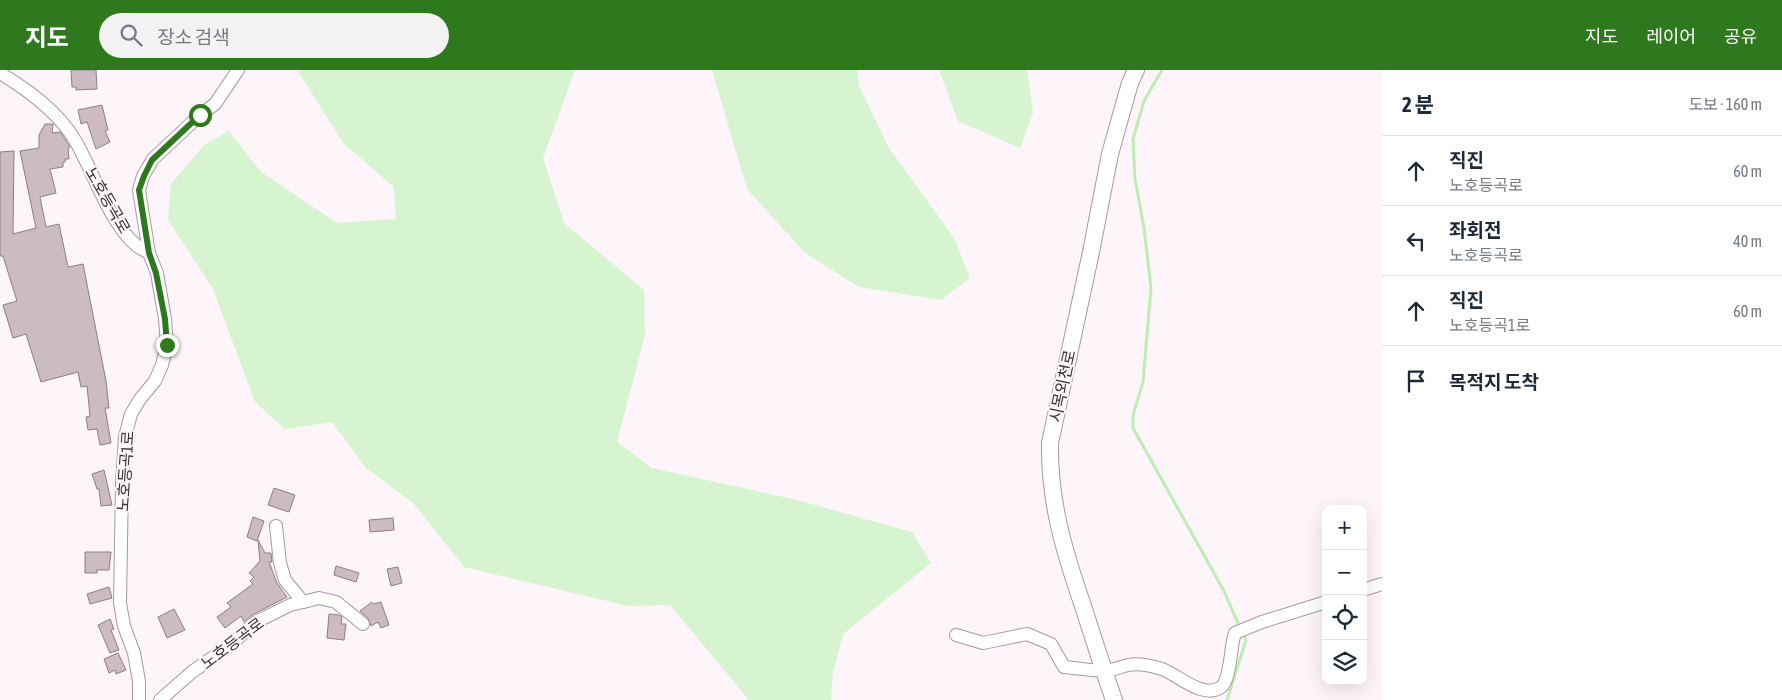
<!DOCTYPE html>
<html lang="ko">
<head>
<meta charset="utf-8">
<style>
  :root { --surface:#fff; --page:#f2f2f3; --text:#1f2937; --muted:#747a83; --line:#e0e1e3; --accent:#2e781e }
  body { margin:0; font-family:"Asap Condensed","Noto Sans KR",sans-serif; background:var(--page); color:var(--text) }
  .controls { position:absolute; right:15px; bottom:15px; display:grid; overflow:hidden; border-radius:10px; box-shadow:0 5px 20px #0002 }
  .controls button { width:45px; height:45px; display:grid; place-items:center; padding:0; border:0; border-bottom:1px solid var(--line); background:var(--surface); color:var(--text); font:25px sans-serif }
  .stop { position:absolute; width:15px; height:15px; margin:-11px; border:4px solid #2e781e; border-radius:50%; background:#fff }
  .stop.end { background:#2e781e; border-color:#fff; box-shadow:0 1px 5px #0008 }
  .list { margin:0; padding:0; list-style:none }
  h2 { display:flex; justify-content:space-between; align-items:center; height:65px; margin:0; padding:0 20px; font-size:21px }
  h2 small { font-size:16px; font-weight:400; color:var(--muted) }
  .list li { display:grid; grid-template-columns:32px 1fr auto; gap:15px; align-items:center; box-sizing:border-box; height:70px; padding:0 20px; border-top:1px solid var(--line) }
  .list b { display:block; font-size:19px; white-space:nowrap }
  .list p { margin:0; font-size:16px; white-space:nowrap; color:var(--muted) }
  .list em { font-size:16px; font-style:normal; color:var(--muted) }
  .icon { flex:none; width:28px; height:28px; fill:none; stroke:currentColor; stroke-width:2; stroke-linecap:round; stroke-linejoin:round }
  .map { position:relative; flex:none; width:1382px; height:630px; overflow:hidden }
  header { display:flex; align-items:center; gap:30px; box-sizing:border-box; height:70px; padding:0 25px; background:var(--accent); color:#fff }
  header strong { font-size:24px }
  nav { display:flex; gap:28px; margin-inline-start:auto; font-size:18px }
  .search { width:350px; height:45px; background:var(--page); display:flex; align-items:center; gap:12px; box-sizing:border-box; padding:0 18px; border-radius:28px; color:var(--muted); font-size:19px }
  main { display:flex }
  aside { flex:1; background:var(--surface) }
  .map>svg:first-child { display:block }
  .green { fill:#d5f4cf }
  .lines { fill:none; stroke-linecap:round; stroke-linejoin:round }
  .stream { stroke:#beedb4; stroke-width:3 }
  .building { fill:#cdbbc4; stroke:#8e7d86 }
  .minor-casing { stroke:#a897a0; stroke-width:14 }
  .tertiary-casing { stroke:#a897a0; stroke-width:18 }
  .minor { stroke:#fff; stroke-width:12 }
  .tertiary { stroke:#fff; stroke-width:16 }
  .route { stroke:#2e781e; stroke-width:6 }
  .labels { text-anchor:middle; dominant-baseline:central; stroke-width:4; stroke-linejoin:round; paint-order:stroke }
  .street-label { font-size:16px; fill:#373034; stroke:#fdf5f9 }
</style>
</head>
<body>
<header>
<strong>지도</strong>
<div class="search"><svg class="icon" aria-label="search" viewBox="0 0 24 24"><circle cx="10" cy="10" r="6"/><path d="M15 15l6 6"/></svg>장소 검색</div>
<nav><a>지도</a><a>레이어</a><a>공유</a></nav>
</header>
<main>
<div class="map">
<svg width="1382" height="630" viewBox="0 0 1382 630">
  <rect width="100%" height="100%" fill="#fdf5f9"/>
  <g class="green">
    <path d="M297,0h278l-32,88 21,65 80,67 1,45 -28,107 35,26 145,32 115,32 19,31 -88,71 -10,39 -2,27h-82l-79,-95 -42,1 -164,-39 -50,-63 -48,-36 -34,-46 -47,7 -30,-27 -42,-113 -45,-69 3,-36 33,-39 25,-14 32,41 76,51 59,-4 -2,-32 -50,-43z"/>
    <path d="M712,0h145l2,16 30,62 65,90 16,40 -29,22 -82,-13 -54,-34 -58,-64z"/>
    <path d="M939,0h88l6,43 -13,35 -62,-27z"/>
  </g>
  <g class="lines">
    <g class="stream">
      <path d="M1162,0l-18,31 -11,38 2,40 9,49 7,60 -8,94 -10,33v13l91,163 16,37"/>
      <path d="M1227,630l19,-60 -3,-6"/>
    </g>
  </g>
  <g class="building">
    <path d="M71,0h25l1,19 -21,1v-3h-4z"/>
    <path d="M102,35l6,25 -3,1 5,11 -14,7 -9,-27 -6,2 -3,-14z"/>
    <path d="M45,54h8l-1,9 8,-1 10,15 -2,1 1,11h-4v3h-2v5l-13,2 6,24 -16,4 6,30 13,-3 9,43 15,-3 23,117 3,27h-4l6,35 -11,2 -3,-16 -9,1 -2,-13 4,-1 -3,-30 -6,1 -3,-15 -37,10 -15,-48 -13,4 -10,-33 14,-4 -14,-45h-3v-104l14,-1 -1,83 23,-6 -16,-77 19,-3v-13z"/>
    <path d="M104,400l8,35 -11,1 -2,-17h-2l-5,-15z"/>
    <path d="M274,418l21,7 -6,17 -21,-7z"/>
    <path d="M253,447l11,4 -7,20 -10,-4z"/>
    <path d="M393,448l1,12 -24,2 -1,-12z"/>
    <path d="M258,470l7,13h6l1,9h-3l8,21 10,14 -35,18 -8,7 -3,-6 -16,12 -8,-11 14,-10 -4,-4 26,-19 -3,-3 4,-4 -5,-4 11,-12z"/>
    <path d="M85,482h26l-2,18h-12v3h-12z"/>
    <path d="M336,496l23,7 -3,9 -22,-7z"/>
    <path d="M398,497l4,16 -11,3 -4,-17z"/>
    <path d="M109,517l3,11 -22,6 -3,-10z"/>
    <path d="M372,532l2,2 7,-2 8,23 -8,3 -3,-6 -7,4 -3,-8 -8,-7z"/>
    <path d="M174,539l11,21 -18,8 -9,-21z"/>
    <path d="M329,544l10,1 3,2 -1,7h5l-2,16 -17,-2z"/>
    <path d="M110,549l4,10 -3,1 8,20 -9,3 -12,-28z"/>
    <path d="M118,583l8,17 -10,4 -1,-4 -6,3 -5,-14z"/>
  </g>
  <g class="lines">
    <defs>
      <g id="minor">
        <path d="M0,3c28,17 59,39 76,69 17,29 34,82 60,103 3,3 8,5 13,8"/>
        <path d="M276,456l4,37 5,17 18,22"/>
        <path d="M1363,520l19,-6"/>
        <path d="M956,565l27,8 44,-9 24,10 13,23c12,1 25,3 38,4 9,0 18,-4 26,-6 10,-2 24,1 34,4 16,6 42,31 59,18 10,-7 9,-41 14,-54l27,-11 64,-20"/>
        <path d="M139,630v-19l-5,-28 -10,-27 -4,-23 2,-120 3,-46 6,-23 9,-15 15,-18 7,-16 5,-20 -2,-26 -8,-46 -8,-20 -10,-63 4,-14 10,-17 47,-44 15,-11 23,-34"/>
        <path d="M160,630l32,-28 37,-26 27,-24 34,-17 13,-3 16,-4 17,4 27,22"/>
      </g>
      <path id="tertiary" d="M1114,630c-11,-31 -21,-63 -31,-94 -19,-55 -34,-105 -33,-163l41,-191 19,-98 20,-71 6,-13"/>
    </defs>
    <use href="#minor" class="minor-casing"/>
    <use href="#tertiary" class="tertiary-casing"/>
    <use href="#minor" class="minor"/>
    <use href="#tertiary" class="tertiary"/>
  </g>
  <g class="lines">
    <path class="route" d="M167,275l-2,-26 -9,-46 -7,-20 -10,-63 5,-14 8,-16 48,-45"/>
  </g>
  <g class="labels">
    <g class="street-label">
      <text transform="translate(108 130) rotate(60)">노호등곡로</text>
      <text transform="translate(1062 316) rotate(-78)">시목외천로</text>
      <text transform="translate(125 401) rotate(-86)">노호등곡1로</text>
      <text transform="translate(232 573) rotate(-37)">노호등곡로</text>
    </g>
  </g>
</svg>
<div class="controls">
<button>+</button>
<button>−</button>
<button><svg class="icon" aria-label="locate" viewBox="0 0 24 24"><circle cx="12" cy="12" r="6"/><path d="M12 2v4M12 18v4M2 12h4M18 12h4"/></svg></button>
<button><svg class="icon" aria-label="layers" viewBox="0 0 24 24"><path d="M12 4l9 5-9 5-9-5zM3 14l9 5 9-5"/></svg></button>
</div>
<div class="stop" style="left:200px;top:45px"></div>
<div class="stop end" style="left:167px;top:275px"></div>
</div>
<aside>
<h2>2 분<small>도보 · 160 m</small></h2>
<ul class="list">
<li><svg class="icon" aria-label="ahead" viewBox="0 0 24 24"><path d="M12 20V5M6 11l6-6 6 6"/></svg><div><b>직진</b><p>노호등곡로</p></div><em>60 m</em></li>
<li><svg class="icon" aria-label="left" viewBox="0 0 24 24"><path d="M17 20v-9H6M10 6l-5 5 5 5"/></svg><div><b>좌회전</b><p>노호등곡로</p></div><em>40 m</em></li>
<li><svg class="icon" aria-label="ahead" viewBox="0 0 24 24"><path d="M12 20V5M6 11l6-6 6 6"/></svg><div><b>직진</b><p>노호등곡1로</p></div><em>60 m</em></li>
<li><svg class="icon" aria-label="arrive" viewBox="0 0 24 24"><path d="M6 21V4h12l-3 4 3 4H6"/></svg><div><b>목적지 도착</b></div></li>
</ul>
</aside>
</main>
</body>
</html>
